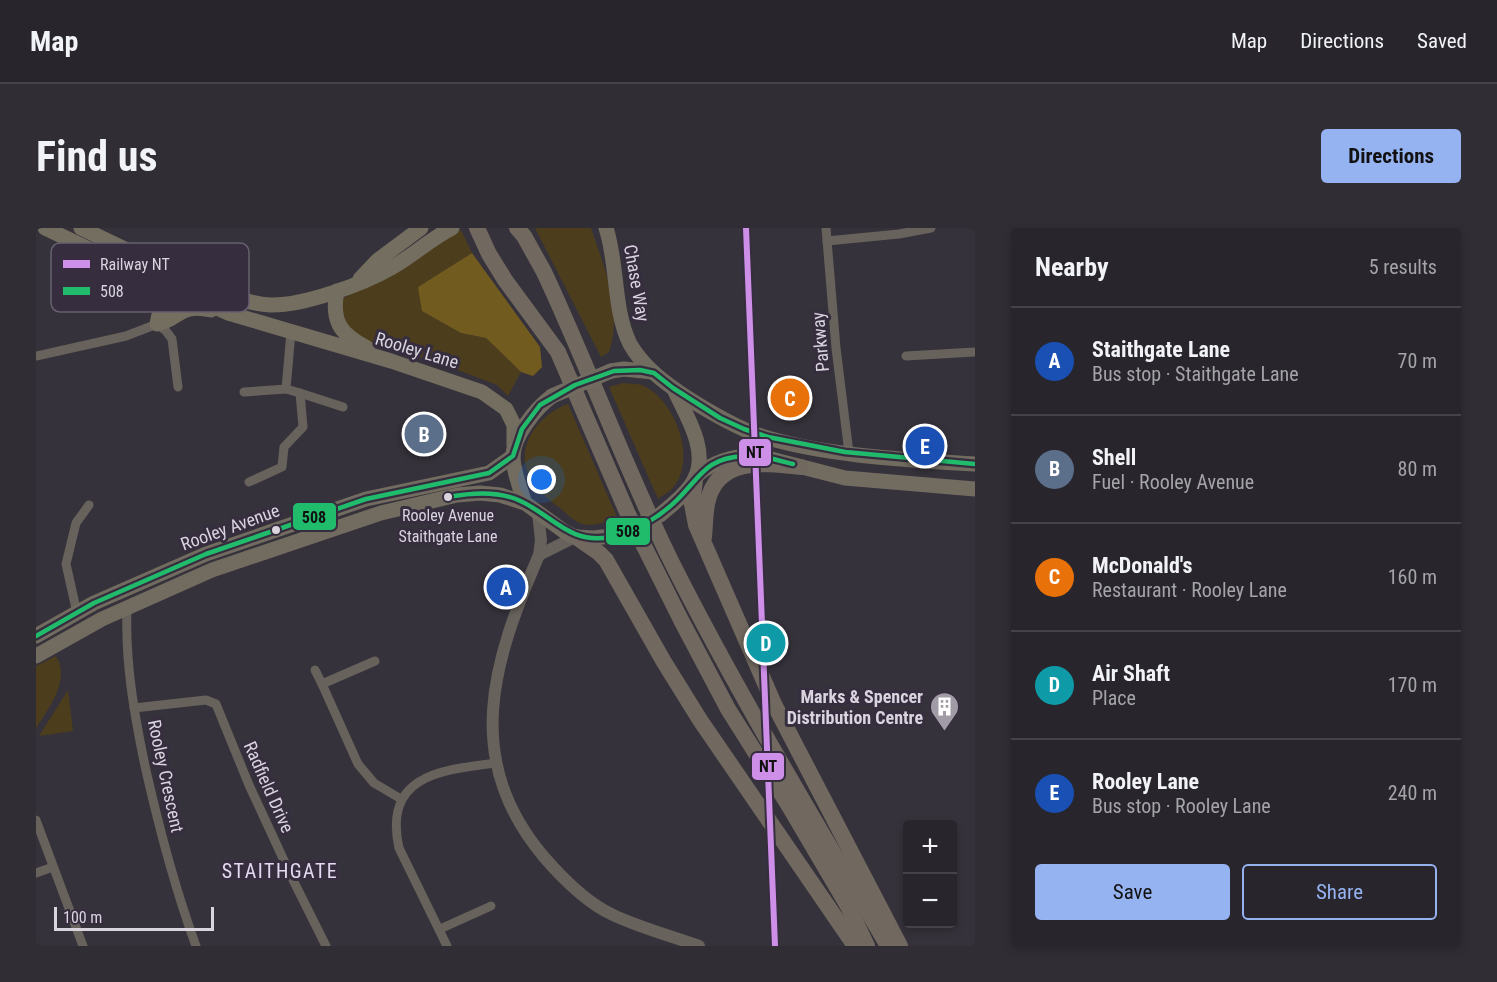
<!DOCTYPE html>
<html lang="en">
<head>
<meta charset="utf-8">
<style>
  :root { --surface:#28262c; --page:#302e34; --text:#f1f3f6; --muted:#a5a5a9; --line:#444348; --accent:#95b2f1 }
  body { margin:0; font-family:"Roboto Condensed",sans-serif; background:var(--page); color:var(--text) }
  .controls { position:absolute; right:18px; bottom:18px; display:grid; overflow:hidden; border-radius:6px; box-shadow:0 3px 9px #0003 }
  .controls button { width:54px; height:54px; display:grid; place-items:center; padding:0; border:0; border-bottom:2px solid var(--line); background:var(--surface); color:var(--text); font:30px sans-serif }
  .scale { position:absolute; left:18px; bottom:15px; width:160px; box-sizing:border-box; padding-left:6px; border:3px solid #dad4df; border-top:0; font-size:16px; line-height:21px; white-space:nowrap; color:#dad4df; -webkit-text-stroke:4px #362e3f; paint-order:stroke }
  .you { position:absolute; left:506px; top:252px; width:21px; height:21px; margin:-15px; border:4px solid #fff; border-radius:50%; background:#1a73e8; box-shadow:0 0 0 9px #1a73e833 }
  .badge { display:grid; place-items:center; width:39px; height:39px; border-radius:50%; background:var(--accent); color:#fff; font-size:20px; font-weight:700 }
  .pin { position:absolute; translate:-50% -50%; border:3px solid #fff; box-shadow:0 2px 6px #0006 }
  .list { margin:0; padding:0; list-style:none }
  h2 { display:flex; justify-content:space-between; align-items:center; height:78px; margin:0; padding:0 24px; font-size:26px }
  h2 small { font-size:20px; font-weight:400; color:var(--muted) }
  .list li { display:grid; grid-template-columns:39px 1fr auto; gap:18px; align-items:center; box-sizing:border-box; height:108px; padding:0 24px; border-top:2px solid var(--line) }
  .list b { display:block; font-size:22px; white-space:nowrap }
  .list p { margin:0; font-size:20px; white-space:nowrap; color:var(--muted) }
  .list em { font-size:20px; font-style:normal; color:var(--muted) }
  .actions { display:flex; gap:12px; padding:18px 24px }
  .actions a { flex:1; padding:14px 0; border:2px solid var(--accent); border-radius:6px; text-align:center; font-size:21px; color:var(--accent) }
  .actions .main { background:var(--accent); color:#111 }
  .map { position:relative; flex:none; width:939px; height:718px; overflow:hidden; border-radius:6px }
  header { display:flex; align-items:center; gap:36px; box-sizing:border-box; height:84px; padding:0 30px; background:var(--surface); border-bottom:2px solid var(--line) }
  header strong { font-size:28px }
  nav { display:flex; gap:33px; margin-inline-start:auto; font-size:21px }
  .intro { display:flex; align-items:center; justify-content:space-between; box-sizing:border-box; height:144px; padding:0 36px }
  h1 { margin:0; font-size:42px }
  .button { padding:15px 27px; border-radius:6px; background:var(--accent); color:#111; font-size:21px; font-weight:700 }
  main { display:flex; gap:36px; padding:0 36px }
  aside { flex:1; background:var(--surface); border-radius:6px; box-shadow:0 3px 9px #0003 }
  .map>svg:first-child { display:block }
  .green { fill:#4c3d1d }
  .forest { fill:#725b1e }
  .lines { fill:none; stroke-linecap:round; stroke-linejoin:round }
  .minor { stroke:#67625b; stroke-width:9 }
  .tertiary { stroke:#67625b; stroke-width:12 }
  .primary { stroke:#746e60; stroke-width:15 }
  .trunk { stroke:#726c60; stroke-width:15 }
  .motorway { stroke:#71695f; stroke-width:16 }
  .trunk-bridge { stroke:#726c60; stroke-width:15 }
  .bus-1-casing { stroke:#362e3f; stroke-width:9 }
  .bus-1 { stroke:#20bc6c; stroke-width:4.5 }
  .rail-1-casing { stroke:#362e3f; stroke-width:10 }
  .rail-1 { stroke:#ce8fe9; stroke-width:6 }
  .bus-dot { fill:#dad4df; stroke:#362e3f; stroke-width:2 }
  .labels { text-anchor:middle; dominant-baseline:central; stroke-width:6; stroke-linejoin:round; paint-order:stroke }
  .bus-label { font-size:16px; fill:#dad4df; stroke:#362e3f }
  .street-label { font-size:18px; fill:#dad4df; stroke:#362e3f }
  .poi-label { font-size:18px; font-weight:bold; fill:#dad4df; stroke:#362e3f; text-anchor:end }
  .neighbourhood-label { font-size:20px; letter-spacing:1.5px; fill:#e4d9f0; stroke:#362e3f }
  .key { fill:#362e3f; stroke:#67606f; stroke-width:1.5 }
  .key-label { font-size:16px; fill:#dad4df }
  .line-badge { stroke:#362e3f; stroke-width:2 }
  .pale-badge-label { font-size:16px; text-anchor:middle; font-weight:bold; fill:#111 }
</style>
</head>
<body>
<header>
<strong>Map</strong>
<nav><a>Map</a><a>Directions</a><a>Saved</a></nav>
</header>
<div class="intro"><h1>Find us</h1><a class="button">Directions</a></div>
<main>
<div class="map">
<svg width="939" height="718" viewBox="0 0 939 718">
  <rect width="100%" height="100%" fill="#36323b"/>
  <g class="green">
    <path d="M499,0h56c13,38 32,84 18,124l-8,5z"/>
    <path d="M425,2l11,23 -54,34 43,46 25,5 35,34 -13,24 -11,-11 -60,-23 -67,-18 -17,-11 -7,-9 -6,-21 5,-6 33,-15 71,-48z"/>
    <path d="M587,155c7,1 17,0 23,4 31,17 53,77 24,104 -4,3 -9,5 -12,8l-49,-112z"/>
    <path d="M532,176l49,113c-11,5 -22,10 -35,7 -7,-2 -16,-11 -22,-16 -13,-9 -28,-22 -33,-37 -10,-30 15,-58 41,-67z"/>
    <path d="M20,428c15,23 -7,52 -20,72v-62z"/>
    <path d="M32,462l5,41 -34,5z"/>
  </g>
  <path class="forest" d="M436,25l68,94 2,20 -9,9 -12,-4 -35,-34 -25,-5 -39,-22 -4,-24z"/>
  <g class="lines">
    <g class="minor">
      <path d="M790,0l10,120 13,105"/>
      <path d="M791,13l72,-7 32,-6"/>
      <path d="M0,128l90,-20 31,-12 9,7 6,8 6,48"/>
      <path d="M870,128l69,-4"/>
      <path d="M208,164l42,-3"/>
      <path d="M264,165l43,14"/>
      <path d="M213,254l33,-15 2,-20 19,-20 -3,-34 -14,-4 5,-57"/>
      <path d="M91,380c-2,54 7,105 18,158 14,62 29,120 51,180"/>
      <path d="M41,385l-11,-49 10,-41 13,-18"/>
      <path d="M279,442l7,14 53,-23"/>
      <path d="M286,456l36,80 16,19 27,16"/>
      <path d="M98,480l72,-8 10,4 33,81 44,95 33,66"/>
      <path d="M0,592l47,126"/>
      <path d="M0,645l17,-6"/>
      <path d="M404,701l51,-23"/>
      <path d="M411,718l-48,-98c-16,-73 42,-78 97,-85"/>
    </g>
    <g class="tertiary">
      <path d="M502,285l3,27 -2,15c-46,106 -78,204 5,302 19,22 43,46 69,58 28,13 58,21 86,31"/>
      <path d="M503,327l36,-18"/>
    </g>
    <g class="primary">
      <path d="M9,0l113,54 70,31 163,48 91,31 24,17 8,16v20"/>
      <path d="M45,0c44,21 87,43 132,61 19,7 37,15 57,16 33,1 93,-21 121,-37 22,-12 39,-29 61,-40"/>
      <path d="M324,51l18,-19 43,-32"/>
      <path d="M122,54c10,24 2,21 -1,42 24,-5 21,-21 54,-14"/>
      <path d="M301,63c-6,30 3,43 30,57"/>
    </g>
    <g class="trunk">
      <path d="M570,0c12,36 7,82 24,116 13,23 35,39 56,53 22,14 47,29 72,38 65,21 149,25 217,29"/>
      <path d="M575,143l13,-2 29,3"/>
      <path d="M638,161c11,25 35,60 21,89 -4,9 -13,18 -21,25"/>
      <path d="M660,248c19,-16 39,-21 63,-20l86,22 130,11"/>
      <path d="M489,275c-5,-14 -11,-30 -12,-45 -1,-21 23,-50 39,-62"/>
      <path d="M0,408l58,-33 112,-49 160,-55 123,-26 24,-17"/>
      <path d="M0,428l66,-37 110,-49 169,-57 76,-18 23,-2 20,2 25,8 40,29 10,5 19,1 18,-2"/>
    </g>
    <g class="motorway">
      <path d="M441,0l12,26 16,26 53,72 69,160 54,108 47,89 61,97 60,102 18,38"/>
      <path d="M481,0l7,8 20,36c45,96 81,196 128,291 66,131 142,256 216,383"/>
      <path d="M659,252l-3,24 4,21 78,179 126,242"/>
      <path d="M540,309l23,16 7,7 58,102 36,58 155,226"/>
      <path d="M668,309c1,-11 1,-22 3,-33 9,-48 58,-41 94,-37"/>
    </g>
    <g class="trunk-bridge">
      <path d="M516,168l59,-25"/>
      <path d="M576,308l48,-21 14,-12"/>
    </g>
    <defs>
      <g id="bus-1">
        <path d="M412,269c23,-4 46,-6 68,2 35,14 52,46 94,38 25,-5 50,-20 68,-38 23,-23 28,-41 66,-43 17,-1 33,4 49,8"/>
        <path d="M0,408l58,-33 112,-49 160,-55 123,-26 24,-17 9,-27 18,-24 35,-20 39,-14 26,-1 14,3 19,15 47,30 24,11 24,8 77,15 130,12"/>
      </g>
    </defs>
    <use href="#bus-1" class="bus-1-casing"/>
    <use href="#bus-1" class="bus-1"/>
    <defs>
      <path id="rail-1" d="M710,0l29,718"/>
    </defs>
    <use href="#rail-1" class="rail-1-casing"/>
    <use href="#rail-1" class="rail-1"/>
  </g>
  <defs>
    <symbol id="building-pin" viewBox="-11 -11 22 30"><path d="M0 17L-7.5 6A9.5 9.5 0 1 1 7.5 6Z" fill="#a19ba6" stroke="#362e3f"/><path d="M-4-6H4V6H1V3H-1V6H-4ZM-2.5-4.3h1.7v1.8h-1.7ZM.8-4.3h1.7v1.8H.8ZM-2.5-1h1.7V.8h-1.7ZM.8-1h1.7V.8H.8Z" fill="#fff"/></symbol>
  </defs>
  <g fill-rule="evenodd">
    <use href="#building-pin" x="892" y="462" width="33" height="45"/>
  </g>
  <g class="bus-dot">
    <circle cx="412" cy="269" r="5"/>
    <circle cx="240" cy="302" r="5"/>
  </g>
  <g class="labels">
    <g class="bus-label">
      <text x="412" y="287">Rooley Avenue<tspan x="412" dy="21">Staithgate Lane</tspan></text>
    </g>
    <g class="street-label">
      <text transform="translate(601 55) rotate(80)">Chase Way</text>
      <text transform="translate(784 114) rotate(-95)">Parkway</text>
      <text transform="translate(381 122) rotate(17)">Rooley Lane</text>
      <text transform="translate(194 299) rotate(-20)">Rooley Avenue</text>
      <text transform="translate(130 548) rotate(78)">Rooley Crescent</text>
      <text transform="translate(233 559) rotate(66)">Radfield Drive</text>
    </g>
    <g class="poi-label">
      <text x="887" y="468">Marks &amp; Spencer<tspan x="887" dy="21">Distribution Centre</tspan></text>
    </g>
    <g class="neighbourhood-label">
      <text x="244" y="643">STAITHGATE</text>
    </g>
  </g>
  <rect x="15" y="15" width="198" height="69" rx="9" class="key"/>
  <rect x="27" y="32" width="27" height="8" fill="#ce8fe9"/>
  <rect x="27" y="59" width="27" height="8" fill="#20bc6c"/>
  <g class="key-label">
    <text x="64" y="42">Railway NT</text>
    <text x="64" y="69">508</text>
  </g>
  <g class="line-badge">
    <rect x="702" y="210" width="34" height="29" rx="6" fill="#ce8fe9"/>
    <rect x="256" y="274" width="45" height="29" rx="6" fill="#20bc6c"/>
    <rect x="569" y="289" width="46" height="29" rx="6" fill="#20bc6c"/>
    <rect x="715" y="524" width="34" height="29" rx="6" fill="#ce8fe9"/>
  </g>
  <g class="pale-badge-label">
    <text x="719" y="230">NT</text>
    <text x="278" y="295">508</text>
    <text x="592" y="309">508</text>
    <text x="732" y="544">NT</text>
  </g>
</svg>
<div class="controls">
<button>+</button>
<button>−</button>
</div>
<div class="scale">100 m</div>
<div class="you"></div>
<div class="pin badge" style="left:470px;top:359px;background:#1a4fb4">A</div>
<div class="pin badge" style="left:388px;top:206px;background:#5c6f8a">B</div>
<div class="pin badge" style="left:754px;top:170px;background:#e8710a">C</div>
<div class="pin badge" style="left:730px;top:415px;background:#0f9aa8">D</div>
<div class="pin badge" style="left:889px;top:218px;background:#1a4fb4">E</div>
</div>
<aside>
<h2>Nearby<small>5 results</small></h2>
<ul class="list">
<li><span class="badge" style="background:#1a4fb4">A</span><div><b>Staithgate Lane</b><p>Bus stop · Staithgate Lane</p></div><em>70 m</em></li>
<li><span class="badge" style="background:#5c6f8a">B</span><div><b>Shell</b><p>Fuel · Rooley Avenue</p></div><em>80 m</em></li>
<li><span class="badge" style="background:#e8710a">C</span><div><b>McDonald's</b><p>Restaurant · Rooley Lane</p></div><em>160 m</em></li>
<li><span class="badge" style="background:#0f9aa8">D</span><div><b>Air Shaft</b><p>Place</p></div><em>170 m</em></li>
<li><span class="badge" style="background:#1a4fb4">E</span><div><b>Rooley Lane</b><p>Bus stop · Rooley Lane</p></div><em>240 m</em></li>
</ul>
<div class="actions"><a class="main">Save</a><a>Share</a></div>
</aside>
</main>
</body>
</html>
